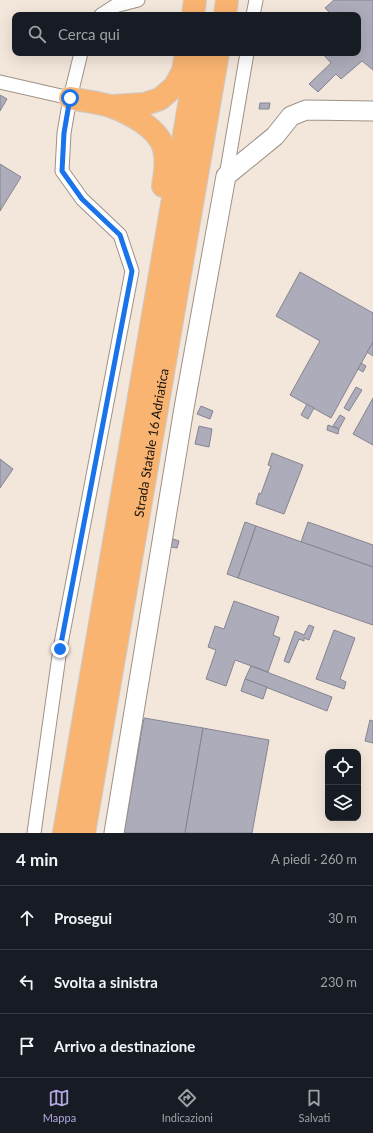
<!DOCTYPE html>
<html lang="it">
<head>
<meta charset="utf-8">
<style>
  :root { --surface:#171b24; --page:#242831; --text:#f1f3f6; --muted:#9ea1a6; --line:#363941; --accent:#b4a8e0 }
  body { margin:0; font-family:Lato,sans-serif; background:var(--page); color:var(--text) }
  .controls { position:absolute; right:12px; bottom:12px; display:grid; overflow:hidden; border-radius:8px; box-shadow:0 4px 16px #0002 }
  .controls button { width:36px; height:36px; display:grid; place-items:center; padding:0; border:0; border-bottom:1px solid var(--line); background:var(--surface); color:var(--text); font:20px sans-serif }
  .stop { position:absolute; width:12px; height:12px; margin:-9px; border:3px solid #1a73e8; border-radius:50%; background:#fff }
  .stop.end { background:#1a73e8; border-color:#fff; box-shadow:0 1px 4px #0008 }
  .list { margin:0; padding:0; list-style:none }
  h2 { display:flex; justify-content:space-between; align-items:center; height:52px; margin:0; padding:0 16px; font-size:17px }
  h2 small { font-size:13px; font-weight:400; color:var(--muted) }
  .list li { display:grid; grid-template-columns:26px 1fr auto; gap:12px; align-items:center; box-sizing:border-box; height:64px; padding:0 16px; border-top:1px solid var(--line) }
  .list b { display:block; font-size:15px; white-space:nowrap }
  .list em { font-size:13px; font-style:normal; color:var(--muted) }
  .icon { flex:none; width:22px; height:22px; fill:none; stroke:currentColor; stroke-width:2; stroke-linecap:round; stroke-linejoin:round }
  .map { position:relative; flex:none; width:373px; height:833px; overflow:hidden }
  .search { position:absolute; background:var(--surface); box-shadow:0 4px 16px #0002; left:12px; right:12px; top:12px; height:44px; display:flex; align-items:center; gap:10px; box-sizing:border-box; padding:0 14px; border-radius:8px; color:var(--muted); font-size:15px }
  .sheet { height:244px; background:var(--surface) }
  nav { display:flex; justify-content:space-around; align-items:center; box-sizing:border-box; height:56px; border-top:1px solid var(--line); background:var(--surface); font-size:11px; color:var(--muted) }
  nav a { display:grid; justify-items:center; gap:2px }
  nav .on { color:var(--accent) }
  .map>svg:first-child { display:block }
  .building { fill:#adacbb; stroke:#858492 }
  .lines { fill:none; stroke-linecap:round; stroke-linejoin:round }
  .street-casing { stroke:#9e9287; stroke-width:15 }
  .secondary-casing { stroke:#9e9287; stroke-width:21 }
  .highway-casing { stroke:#cccbca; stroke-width:24 }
  .street { stroke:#fff; stroke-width:13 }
  .secondary { stroke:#fff; stroke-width:19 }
  .highway { stroke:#f9b471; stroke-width:22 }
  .route { stroke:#1a73e8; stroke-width:5 }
  .labels { text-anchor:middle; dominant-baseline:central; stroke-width:3; stroke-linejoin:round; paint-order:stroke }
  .street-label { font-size:13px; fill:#15110d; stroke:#fff }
</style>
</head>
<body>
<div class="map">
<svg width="373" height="833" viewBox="0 0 373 833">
  <rect width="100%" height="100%" fill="#f3e6da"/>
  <g class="building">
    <path d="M334,0h39v70l-11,-9 -21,18 -5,-5 -18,18 -9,-8 22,-21 -9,-10h36v-38h-26l-7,-7z"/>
    <path d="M0,95l7,4 -7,12z"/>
    <path d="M260,103h10l-1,6h-10z"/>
    <path d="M0,164l21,13 -21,34z"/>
    <path d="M300,272l73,41v29l-42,76 -41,-23 30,-54 -44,-25z"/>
    <path d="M373,342v14l-6,-4z"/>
    <path d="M361,363l5,3 -3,6 -5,-3z"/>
    <path d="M356,387l6,3 -13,21 -5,-3z"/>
    <path d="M373,398v47l-20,-11z"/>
    <path d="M307,404l7,4 -6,11 -7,-4z"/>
    <path d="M201,406l12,5 -3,8 -13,-5z"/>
    <path d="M340,415l5,3 -6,11 -6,-3z"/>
    <path d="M328,425l11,4 -1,5 -11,-4z"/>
    <path d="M199,426l13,3 -3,18 -14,-3z"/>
    <path d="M272,453l31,12 -19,49 -28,-10 3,-11 2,1 10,-28 -3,-1z"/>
    <path d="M0,459l13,10 -13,19z"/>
    <path d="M245,522l11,4 -18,52 -11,-4z"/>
    <path d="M308,522l65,23v22l-72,-25z"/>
    <path d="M256,526l117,41v58l-135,-47z"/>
    <path d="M173,539l6,2 -2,7 -6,-1z"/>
    <path d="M234,601l45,16 -6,18 7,3 -12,34 -33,-12 -9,26 -20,-7 10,-29 -8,-3 7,-21 9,3z"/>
    <path d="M309,625l5,2 -5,13 -5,-2v3l-5,-2 -10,24 -5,-2 11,-30 9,4z"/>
    <path d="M334,630l21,8 -15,41 6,3 -2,7 -28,-10z"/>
    <path d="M251,666l81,31 -5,14 -82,-32z"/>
    <path d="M245,679l22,8 -4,12 -22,-8z"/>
    <path d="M144,718l59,10 -18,105h-61z"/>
    <path d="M370,720l3,1v22l-8,-2z"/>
    <path d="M203,728l66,12 -17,93h-67z"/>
  </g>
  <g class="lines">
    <defs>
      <g id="street">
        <path d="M101,15l14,-9 23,-6"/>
        <path d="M253,15l3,-15"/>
        <path d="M0,82l70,16"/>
        <path d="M226,176l21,-123"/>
        <path d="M34,833l26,-184 72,-378 -12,-36 -38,-36 -20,-28 2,-38 6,-35 11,-45"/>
      </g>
      <path id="secondary" d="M114,833l70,-425 42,-232 49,-40 16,-20 15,-6 67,1"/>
      <g id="highway">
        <path d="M193,15l2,-15"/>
        <path d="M225,15l2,-15"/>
        <path d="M70,98c13,3 27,4 40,8 19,7 49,22 54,43 3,12 1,24 -1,37"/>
        <path d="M113,106l32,-2 15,-5 15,-13 8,-15 3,-18"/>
        <path d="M64,833l134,-780"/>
        <path id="s1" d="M84,833l134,-780"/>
      </g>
    </defs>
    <use href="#street" class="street-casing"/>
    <use href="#secondary" class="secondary-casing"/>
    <use href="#highway" class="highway-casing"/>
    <use href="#street" class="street"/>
    <use href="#secondary" class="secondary"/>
    <use href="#highway" class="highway"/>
  </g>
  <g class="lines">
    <path class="route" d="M60,649l72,-378 -12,-36 -38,-36 -20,-28 2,-38 6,-35"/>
  </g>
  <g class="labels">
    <g class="street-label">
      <text stroke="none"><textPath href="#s1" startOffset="396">Strada Statale 16 Adriatica</textPath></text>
    </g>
  </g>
</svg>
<div class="controls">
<button><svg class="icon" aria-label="locate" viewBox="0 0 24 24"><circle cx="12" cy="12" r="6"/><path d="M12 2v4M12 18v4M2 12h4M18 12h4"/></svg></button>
<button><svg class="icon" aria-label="layers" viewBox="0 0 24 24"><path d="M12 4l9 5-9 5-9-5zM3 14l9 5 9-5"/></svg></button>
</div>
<div class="stop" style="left:70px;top:98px"></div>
<div class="stop end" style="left:60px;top:649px"></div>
<div class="search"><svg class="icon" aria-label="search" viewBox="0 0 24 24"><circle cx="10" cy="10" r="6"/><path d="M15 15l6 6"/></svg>Cerca qui</div>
</div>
<section class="sheet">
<h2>4 min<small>A piedi · 260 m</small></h2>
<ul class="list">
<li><svg class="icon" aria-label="ahead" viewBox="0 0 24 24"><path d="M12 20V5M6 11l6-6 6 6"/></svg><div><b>Prosegui</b></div><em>30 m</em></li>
<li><svg class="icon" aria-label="left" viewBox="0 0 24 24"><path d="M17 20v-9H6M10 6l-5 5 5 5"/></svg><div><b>Svolta a sinistra</b></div><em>230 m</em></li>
<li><svg class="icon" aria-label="arrive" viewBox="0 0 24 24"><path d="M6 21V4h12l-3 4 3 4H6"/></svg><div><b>Arrivo a destinazione</b></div></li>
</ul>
</section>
<nav>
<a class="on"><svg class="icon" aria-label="map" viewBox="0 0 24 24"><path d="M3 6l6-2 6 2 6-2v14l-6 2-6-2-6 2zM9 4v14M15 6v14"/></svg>Mappa</a>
<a><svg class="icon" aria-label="directions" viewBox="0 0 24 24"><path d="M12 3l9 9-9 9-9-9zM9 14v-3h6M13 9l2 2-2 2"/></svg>Indicazioni</a>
<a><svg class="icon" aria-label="saved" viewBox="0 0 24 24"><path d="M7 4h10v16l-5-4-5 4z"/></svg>Salvati</a>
</nav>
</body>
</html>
